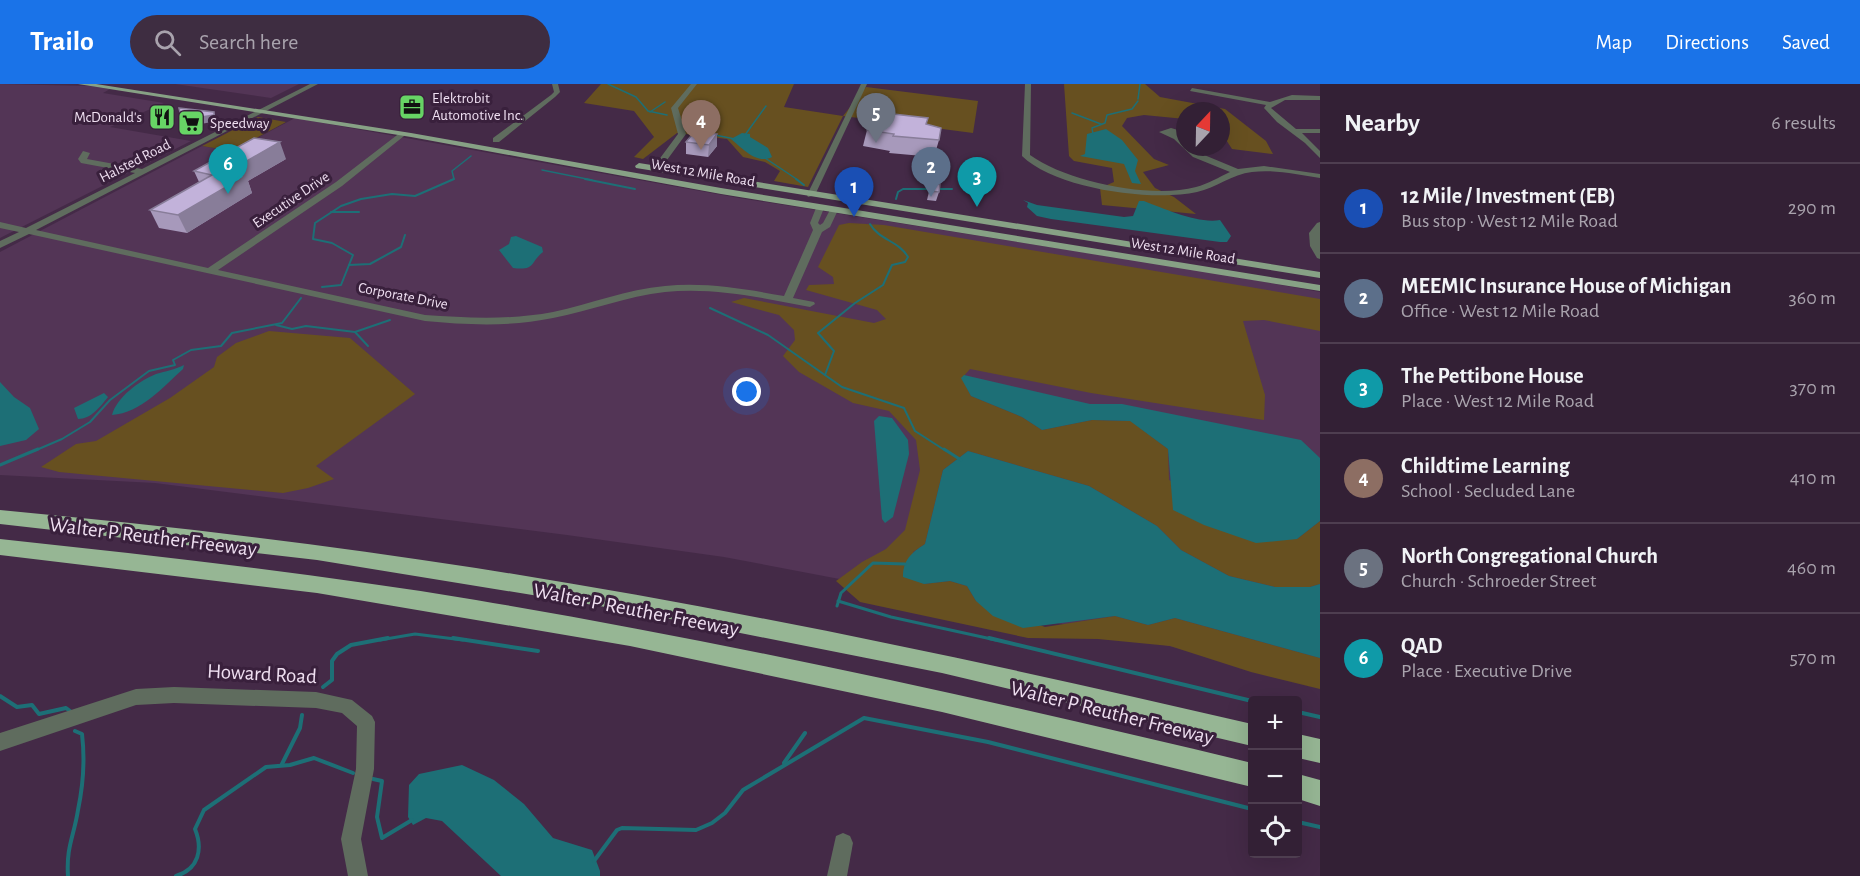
<!DOCTYPE html>
<html lang="en">
<head>
<meta charset="utf-8">
<style>
  :root { --surface:#332035; --page:#3e2d41; --text:#f1f3f6; --muted:#a9a3ad; --line:#4e3e50; --accent:#1a73e8 }
  body { margin:0; font-family:"Alegreya Sans",sans-serif; background:var(--page); color:var(--text) }
  .controls { position:absolute; right:18px; bottom:18px; display:grid; overflow:hidden; border-radius:6px; box-shadow:0 6px 24px #0002 }
  .controls button { width:54px; height:54px; display:grid; place-items:center; padding:0; border:0; border-bottom:2px solid var(--line); background:var(--surface); color:var(--text); font:30px sans-serif }
  .compass { position:absolute; left:1176px; top:18px; width:54px; height:54px; border-radius:50%; background:var(--surface); box-shadow:0 6px 24px #0002; rotate:22deg }
  .you { position:absolute; left:747px; top:308px; width:21px; height:21px; margin:-15px; border:4px solid #fff; border-radius:50%; background:#1a73e8; box-shadow:0 0 0 9px #1a73e833 }
  .badge { display:grid; place-items:center; width:39px; height:39px; border-radius:50%; background:var(--accent); color:#fff; font-size:20px; font-weight:700 }
  .pin { position:absolute; translate:-50% -50px; filter:drop-shadow(0 2px 3px #0008) }
  .pin::after { content:''; position:absolute; top:32px; width:21px; height:18px; background:inherit; clip-path:polygon(0 0,100% 0,50% 100%) }
  .list { margin:0; padding:0; list-style:none }
  h2 { display:flex; justify-content:space-between; align-items:center; height:78px; margin:0; padding:0 24px; font-size:26px }
  h2 small { font-size:20px; font-weight:400; color:var(--muted) }
  .list li { display:grid; grid-template-columns:39px 1fr auto; gap:18px; align-items:center; box-sizing:border-box; height:90px; padding:0 24px; border-top:2px solid var(--line) }
  .list b { display:block; font-size:22px; white-space:nowrap }
  .list p { margin:0; font-size:20px; white-space:nowrap; color:var(--muted) }
  .list em { font-size:20px; font-style:normal; color:var(--muted) }
  .icon { flex:none; width:33px; height:33px; fill:none; stroke:currentColor; stroke-width:2; stroke-linecap:round; stroke-linejoin:round }
  .map { position:relative; flex:none; width:1320px; height:792px; overflow:hidden }
  header { display:flex; align-items:center; gap:36px; box-sizing:border-box; height:84px; padding:0 30px; background:var(--accent); color:#fff }
  header strong { font-size:28px }
  nav { display:flex; gap:33px; margin-inline-start:auto; font-size:21px }
  .search { width:420px; height:54px; background:var(--page); display:flex; align-items:center; gap:15px; box-sizing:border-box; padding:0 21px; border-radius:33px; color:var(--muted); font-size:22px }
  main { display:flex }
  aside { flex:1; background:var(--surface) }
  .map>svg:first-child { display:block }
  .built { fill:#533556 }
  .green { fill:#675020 }
  .water { fill:#1d6f76 }
  .lines { fill:none; stroke-linecap:round; stroke-linejoin:round }
  .stream-far3 { stroke:#1d6f76; stroke-width:1.5 }
  .stream-far2 { stroke:#1d6f76; stroke-width:2 }
  .stream-far1 { stroke:#1d6f76; stroke-width:3 }
  .stream { stroke:#1d6f76; stroke-width:4 }
  .minor { fill:#5f6c5e; fill-rule:evenodd }
  .major { fill:#87a185; fill-rule:evenodd }
  .highway { fill:#96b694; fill-rule:evenodd }
  .wall { fill:#a799bb }
  .shaded-wall { fill:#887d99 }
  .building { fill:#c2b2da; stroke:#887d99; stroke-width:1.5 }
  .labels { text-anchor:middle; dominant-baseline:central; stroke-width:6; stroke-linejoin:round; paint-order:stroke }
  .far-poi-label { font-size:15px; fill:#efdff1; stroke:#39203c; text-anchor:start }
  .far-street-label { font-size:15px; fill:#efdff1; stroke:#39203c }
  .near-street-label { font-size:21px; fill:#efdff1; stroke:#39203c }
</style>
</head>
<body>
<header>
<strong>Trailo</strong>
<div class="search"><svg class="icon" aria-label="search" viewBox="0 0 24 24"><circle cx="10" cy="10" r="6"/><path d="M15 15l6 6"/></svg>Search here</div>
<nav><a>Map</a><a>Directions</a><a>Saved</a></nav>
</header>
<main>
<div class="map">
<svg width="1320" height="792" viewBox="0 0 1320 792">
  <rect width="100%" height="100%" fill="#442a47"/>
  <g class="built">
    <path d="M0,0l90,2 20,3 -7,4 61,10 -54,24 81,14 -191,97z"/>
    <path d="M175,0h124l-28,14z"/>
    <path d="M295,34l444,80 476,75 105,19v389l-83,-21 -345,-71 -168,-32 -157,-22 -412,-52 -155,-8v-223l202,-106 31,5z"/>
  </g>
  <g class="green">
    <path d="M601,0h193l-10,23 59,9 23,-29 112,14 -5,32 -130,-17 -35,71 -34,-6 6,-10 -15,-9 -22,-5 -16,-18 -50,-6 -34,26 -9,-2 20,-20 -20,-26 -50,-8z"/>
    <path d="M1064,0h81l15,13 65,12 41,32 7,13 -41,-5 -11,-17v-21h-36v8l-41,-4 -17,3 -5,8 32,33 15,6 -26,7 12,16 19,9 22,17 -94,-9 -2,-17 14,-6 -2,-14 -38,-7 -5,-5z"/>
    <path d="M258,33l28,5 -54,29 -30,-5z"/>
    <path d="M849,139l35,2 436,74v32l-56,-11 -21,1 22,74 -1,25 -173,-27 -121,-24 -8,9 9,18 51,21 20,13 50,-10 39,1 37,28 1,31 128,59 23,-18v63l-10,3h-35l-46,-11 -48,-26 -24,-24 -68,-40 -121,-35 -25,19 -18,74 -12,8 11,32 26,-3 17,5 9,15 69,26 70,-11 33,9 27,-7 145,40v31l-69,-17 -81,-26 -72,-7 -70,-1 -168,-36 -24,-21 26,-19 24,-13 19,-19 15,-60 -4,-30 -27,-29 -36,-8 -54,-31 -16,-16 12,-16 -1,-10 -15,-15 -48,-13 13,-4 130,25 12,-4 -9,-9 -71,-20 3,-5 25,-1 -1,-7 -15,-10 21,-42z"/>
    <path d="M269,247l81,7 65,56 -99,72 18,13 -26,9 -25,5 -224,-21 -18,-5 35,-23 20,-3 74,-43 44,-31 3,-10 19,-14z"/>
  </g>
  <g class="water">
    <path d="M1106,45l16,11 16,20 -3,11 6,13 -9,-1 -8,-19 -44,-8 5,-2 2,-20z"/>
    <path d="M742,49l8,1v3l18,11 4,9c-15,8 -30,-9 -41,-18z"/>
    <path d="M1023,116l14,5 87,12 9,-1 6,-15h5c21,8 54,23 76,19l11,16 -4,6h-7l-169,-23 -14,-3 -10,-9 1,-4z"/>
    <path d="M516,152l26,11 1,5c-13,10 -7,19 -30,16l-14,-18 10,-6 2,-7z"/>
    <path d="M184,281l-1,4c-20,18 -42,44 -71,46 5,-18 27,-34 44,-41 10,-3 18,-4 28,-9z"/>
    <path d="M964,291l126,29h32l179,36 19,18v63l-23,18 -41,4 -52,-18 -31,-15 -5,-61 -38,-28 -38,-1 -50,10 -20,-13 -51,-21 -10,-18z"/>
    <path d="M0,298l14,15 16,11 9,21 -13,11 -26,6z"/>
    <path d="M104,309l4,4c-8,10 -17,22 -30,22l-4,-11z"/>
    <path d="M879,332l13,2 16,22 1,14 -16,63 -8,6 -3,-4 -8,-98z"/>
    <path d="M968,367l121,35 68,40 24,24 48,26 46,11h35l10,-3v74l-145,-40 -27,7 -33,-9 -92,12 -30,-12 -17,-15 -9,-15 -17,-5 -26,3 -21,-7c0,-17 8,-24 22,-33l18,-74z"/>
    <path d="M462,681l32,15 30,24 29,34 39,12 8,21v5h-99l-59,-55 -16,-3 -13,7 -5,-8 1,-32 10,-11z"/>
  </g>
  <g class="lines">
    <g class="stream-far3">
      <path d="M608,0l28,13 12,14 19,4"/>
      <path d="M1138,15l2,-15"/>
      <path d="M650,28l15,-10"/>
      <path d="M688,29l9,3 -6,13 12,3"/>
      <path d="M1072,29l29,11"/>
      <path d="M1093,50l-1,-6 13,-5 2,-8 25,-6 6,-8"/>
      <path d="M715,51l20,4"/>
      <path d="M745,51l21,-29"/>
      <path d="M765,74l33,22"/>
      <path d="M542,86l50,10"/>
      <path d="M451,96l3,-1 -2,-8 19,-15"/>
    </g>
    <g class="stream-far2">
      <path d="M585,95l50,10"/>
      <path d="M796,95l8,6"/>
      <path d="M896,115l2,-7 5,-3h49"/>
      <path d="M331,128h28"/>
      <path d="M349,181l21,-1 31,-17 4,-12"/>
      <path d="M322,203l19,-2 12,-30 -21,-12 -19,-4 2,-16 26,-17 20,-7 31,-5 23,2 39,-17"/>
      <path d="M710,224l58,27 74,52 62,21 11,23 31,20"/>
      <path d="M276,241l16,4 14,-3 49,6 35,-12"/>
      <path d="M355,248l13,14"/>
      <path d="M825,291l9,-24 -16,-18 37,-30 28,-18 9,-20 13,-3 3,-5c-9,-16 -29,-17 -38,-33"/>
      <path d="M34,367l28,-12 28,-17 20,-22 39,-29 26,-6 -2,-5 18,-10 30,-4 11,-13 50,-10 19,-25"/>
    </g>
    <g class="stream-far1">
      <path d="M944,365l17,11"/>
      <path d="M0,381l38,-16"/>
      <path d="M838,517l53,16 105,23"/>
      <path d="M837,522l4,-13 32,-30 32,1"/>
      <path d="M380,556l35,-6 48,6"/>
    </g>
    <g class="stream">
      <path d="M453,554l85,13"/>
      <path d="M989,554l263,63"/>
      <path d="M323,603l9,-7v-19l5,-7 14,-9 37,-7"/>
      <path d="M0,612l17,11 15,-2 7,9 27,-6 4,3"/>
      <path d="M1298,628l22,5"/>
      <path d="M784,679l21,-30"/>
      <path d="M282,680l18,-36 2,-13"/>
      <path d="M373,695l9,2 -5,36 5,21 30,-18"/>
      <path d="M1298,738l22,5"/>
      <path d="M594,777l23,-31 5,-2 74,2 16,-7 13,-10 18,-23 121,-72 124,24 264,67"/>
      <path d="M68,792c-2,-29 6,-40 10,-66 5,-24 7,-51 4,-76l-7,-3"/>
      <path d="M176,792c23,-7 27,-27 19,-47l9,-19 62,-43 24,-2 24,-7 39,15"/>
    </g>
    <g class="minor">
      <path d="M310,0h8l-282,146 172,38 128,-86 65,-50h3v4l-62,50 -124,84 207,45c43,3 86,5 128,-3 38,-8 74,-23 112,-26 40,-4 80,3 119,10l29,-66 -3,-7 6,-15 4,-3 4,3 -6,15 2,2 3,-2 8,-15 7,2 -8,17 -8,5 -29,66 21,4 1,2 -5,3c-48,-9 -96,-20 -145,-15 -38,4 -75,19 -112,26 -43,9 -85,7 -128,3l-396,-87 -29,14v-7l19,-9 -19,-4v-6l26,6 109,-55 -54,-10 -3,-4 5,-8 7,2 -3,6 55,10z"/>
      <path d="M552,0h6l2,8 -5,5 -56,45h-6v-4l58,-43 3,-3z"/>
      <path d="M691,0h6l-19,24 8,26 -27,37h-6l-1,-2 26,-35 -7,-26z"/>
      <path d="M861,0h6l-52,111 -7,2 -1,-2z"/>
      <path d="M1025,0h6l-1,71c37,27 121,44 166,32 12,-3 23,-10 34,-15l-37,-15 -19,-18 -15,-7 12,-4 14,4v7h-4l4,8 53,22 26,-3 56,8v4c-22,-3 -45,-9 -68,-6 -20,2 -36,16 -55,20 -45,10 -141,-3 -175,-36z"/>
      <path d="M1192,4l78,14 22,-7 28,1v4h-35l-14,8 25,21h24v4h-18l18,18v7l-15,-15 -28,-21 -13,-14 2,-3 -76,-14z"/>
      <path d="M1320,138v37l-3,-1 -7,-12 -1,-13 8,-10z"/>
      <path d="M174,603l142,5 36,8 20,16 3,6 -1,47 -13,70 7,37h-20l-7,-37 15,-70 1,-43 -15,-13 -26,-5 -142,-5 -38,2 -136,46v-18l136,-44z"/>
      <path d="M843,749l7,3 3,7 -6,33h-20l9,-40z"/>
    </g>
    <g class="major">
      <path d="M78,0h18l315,49 310,55 599,97v6l-599,-97 -310,-57z"/>
      <path d="M639,79l681,109v6l-684,-110 -1,-2z"/>
    </g>
    <g class="highway">
      <path d="M0,426c159,15 318,33 476,58 261,41 519,96 776,156v22l-310,-73 -312,-62 -313,-51 -317,-36z"/>
      <path d="M0,455c159,17 318,35 476,61 261,44 519,101 776,163v24l-310,-75 -312,-66 -313,-53 -317,-38z"/>
      <path d="M1298,650l22,5v24l-22,-5z"/>
      <path d="M1298,690l22,6v26l-22,-7z"/>
    </g>
  </g>
  <g class="wall">
    <path d="M891,37l35,3 13,16 -5,17 -45,-4 1,-2 -27,-5 4,-16z"/>
    <path d="M686,58l31,4 -9,11 -22,-3z"/>
    <path d="M286,75l-38,22 4,12 -65,40 -28,-5 -9,-18 49,-28 -5,-11z"/>
    <path d="M931,99l8,9 -3,9 -9,-1z"/>
  </g>
  <g class="shaded-wall">
    <path d="M214,28l3,9 -32,6 -3,-7z"/>
    <path d="M717,50v12l-9,11 1,-12z"/>
    <path d="M280,58l6,17 -38,22 4,12 -65,40 -9,-18 61,-40 -1,-9z"/>
  </g>
  <g class="building">
    <path d="M179,24l35,4v3l-32,5z"/>
    <path d="M893,30l35,4 -2,6 15,4 -2,12 -46,-4 1,-2 -27,-4 4,-12 20,3z"/>
    <path d="M695,47l22,3 -8,11 -23,-3z"/>
    <path d="M254,54l26,4 -42,24 3,4 -2,5 6,1 -67,39 -28,-5 62,-35 -18,-4z"/>
    <path d="M931,99l9,1 -1,8 -10,-1z"/>
  </g>
  <defs>
    <symbol id="office-square" viewBox="-11 -11 22 22"><rect x="-9" y="-9" width="18" height="18" rx="4" fill="#67d465" stroke="#39203c"/><path d="M-6-3h4V-5.5h4V-3h4V5H-6ZM-1-4.5V-3h2v-1.5ZM-6 0V1H6V0Z" fill="#111"/></symbol>
    <symbol id="restaurant-square" viewBox="-11 -11 22 22"><rect x="-9" y="-9" width="18" height="18" rx="4" fill="#67d465" stroke="#39203c"/><path d="M-5-6h1v4h1v-4h1v4h1v-4h1v5L-1.5 .5V6h-2V.5L-5-1ZM5-6V6H3V1.5H1.5Q1.5-4 5-6Z" fill="#111"/></symbol>
    <symbol id="supermarket-square" viewBox="-11 -11 22 22"><rect x="-9" y="-9" width="18" height="18" rx="4" fill="#67d465" stroke="#39203c"/><path d="M-6-5.5h2.5l.6 2H6L4.5 2H-2.5L-4.4-4H-6ZM-1.5 3.2a1.3 1.3 0 1 0 .1 0ZM3 3.2a1.3 1.3 0 1 0 .1 0Z" fill="#111"/></symbol>
  </defs>
  <g fill-rule="evenodd">
    <use href="#office-square" x="397" y="8" width="30" height="30"/>
    <use href="#restaurant-square" x="147" y="18" width="30" height="30"/>
    <use href="#supermarket-square" x="176" y="24" width="30" height="30"/>
  </g>
  <g class="labels">
    <g class="far-poi-label">
      <text x="432" y="14">Elektrobit<tspan x="432" dy="17">Automotive Inc.</tspan></text>
      <text x="142" y="33" text-anchor="end">McDonald's</text>
      <text x="210" y="39">Speedway</text>
    </g>
    <g class="far-street-label">
      <text transform="translate(135 77) rotate(-27)">Halsted Road</text>
      <text transform="translate(703 89) rotate(10)">West 12 Mile Road</text>
      <text transform="translate(291 116) rotate(-34)">Executive Drive</text>
      <text transform="translate(1183 167) rotate(9)">West 12 Mile Road</text>
      <text transform="translate(403 212) rotate(11)">Corporate Drive</text>
    </g>
    <g class="near-street-label">
      <text transform="translate(153 453) rotate(7)">Walter P Reuther Freeway</text>
      <text transform="translate(636 526) rotate(11)">Walter P Reuther Freeway</text>
      <text transform="translate(262 590) rotate(3)">Howard Road</text>
      <text transform="translate(1112 629) rotate(14)">Walter P Reuther Freeway</text>
    </g>
  </g>
</svg>
<div class="controls">
<button>+</button>
<button>−</button>
<button><svg class="icon" aria-label="locate" viewBox="0 0 24 24"><circle cx="12" cy="12" r="6"/><path d="M12 2v4M12 18v4M2 12h4M18 12h4"/></svg></button>
</div>
<svg class="compass" viewBox="-18 -18 36 36"><path d="M0-13l5 13h-10z" fill="#e53935"/><path d="M0 13l5-13h-10z" fill="#a9a3ad"/></svg>
<div class="you"></div>
<div class="pin badge" style="left:854px;top:133px;background:#1a4fb4">1</div>
<div class="pin badge" style="left:931px;top:113px;background:#5c6f8a">2</div>
<div class="pin badge" style="left:977px;top:123px;background:#0f9aa8">3</div>
<div class="pin badge" style="left:701px;top:66px;background:#8d6e63">4</div>
<div class="pin badge" style="left:876px;top:59px;background:#6b7280">5</div>
<div class="pin badge" style="left:228px;top:110px;background:#0f9aa8">6</div>
</div>
<aside>
<h2>Nearby<small>6 results</small></h2>
<ul class="list">
<li><span class="badge" style="background:#1a4fb4">1</span><div><b>12 Mile / Investment (EB)</b><p>Bus stop · West 12 Mile Road</p></div><em>290 m</em></li>
<li><span class="badge" style="background:#5c6f8a">2</span><div><b>MEEMIC Insurance House of Michigan</b><p>Office · West 12 Mile Road</p></div><em>360 m</em></li>
<li><span class="badge" style="background:#0f9aa8">3</span><div><b>The Pettibone House</b><p>Place · West 12 Mile Road</p></div><em>370 m</em></li>
<li><span class="badge" style="background:#8d6e63">4</span><div><b>Childtime Learning</b><p>School · Secluded Lane</p></div><em>410 m</em></li>
<li><span class="badge" style="background:#6b7280">5</span><div><b>North Congregational Church</b><p>Church · Schroeder Street</p></div><em>460 m</em></li>
<li><span class="badge" style="background:#0f9aa8">6</span><div><b>QAD</b><p>Place · Executive Drive</p></div><em>570 m</em></li>
</ul>
</aside>
</main>
</body>
</html>
